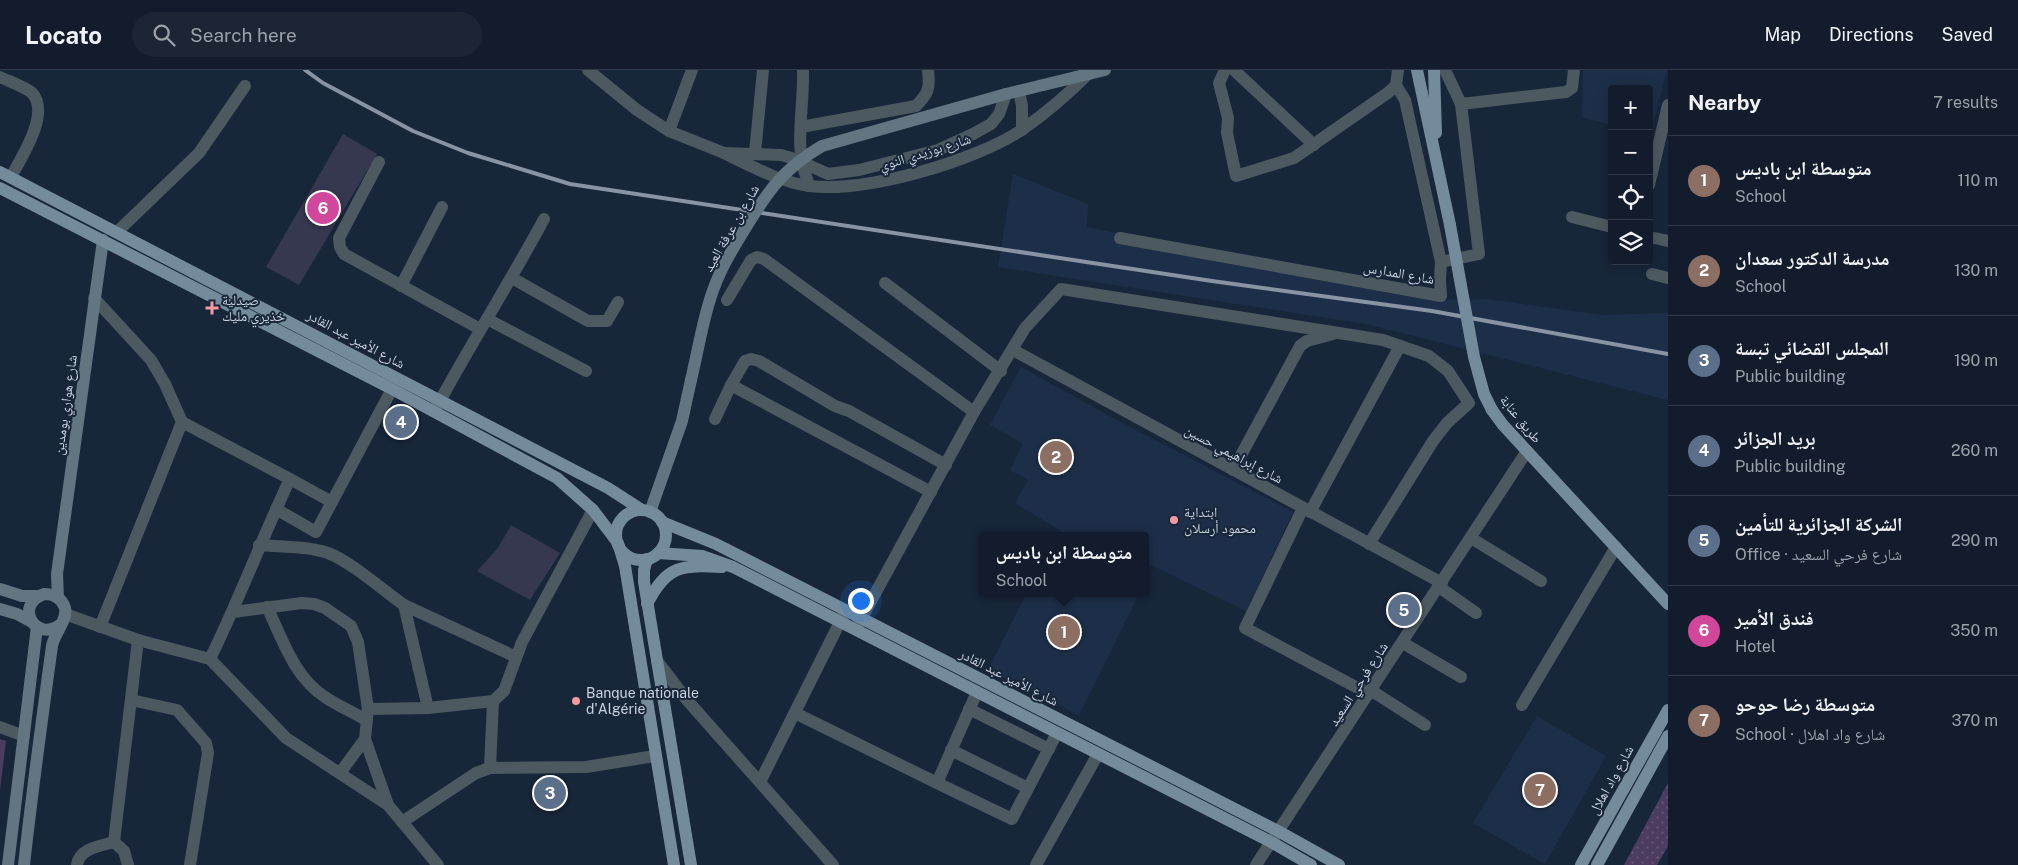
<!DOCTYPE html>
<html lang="en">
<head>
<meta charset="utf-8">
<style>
  :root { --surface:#121c2c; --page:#1b2534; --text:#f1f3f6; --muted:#9ca1a9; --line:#313a48; --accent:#7c3aed }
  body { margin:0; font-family:"Public Sans","Noto Naskh Arabic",sans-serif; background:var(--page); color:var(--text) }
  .controls { position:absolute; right:15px; top:15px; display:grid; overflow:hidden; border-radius:5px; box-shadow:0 2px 12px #0003 }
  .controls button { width:45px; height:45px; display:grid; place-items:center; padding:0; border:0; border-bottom:1px solid var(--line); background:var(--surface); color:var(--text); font:25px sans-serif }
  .you { position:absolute; left:860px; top:530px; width:18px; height:18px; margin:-12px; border:4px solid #fff; border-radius:50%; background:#1a73e8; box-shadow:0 0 0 8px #1a73e833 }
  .badge { display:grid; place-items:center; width:32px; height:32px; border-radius:50%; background:var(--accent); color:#fff; font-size:16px; font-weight:700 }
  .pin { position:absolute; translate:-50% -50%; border:2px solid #fff; box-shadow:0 1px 5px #0006 }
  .popup { position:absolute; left:979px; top:462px; width:170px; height:65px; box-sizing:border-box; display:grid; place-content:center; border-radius:5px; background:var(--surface); filter:drop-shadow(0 1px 4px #0005); font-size:16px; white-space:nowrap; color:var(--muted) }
  .popup b { font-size:19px; color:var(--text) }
  .popup::after { content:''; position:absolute; left:50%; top:100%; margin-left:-10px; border:10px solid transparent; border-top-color:var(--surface) }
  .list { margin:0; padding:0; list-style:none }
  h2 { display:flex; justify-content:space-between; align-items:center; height:65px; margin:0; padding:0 20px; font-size:21px }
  h2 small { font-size:16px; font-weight:400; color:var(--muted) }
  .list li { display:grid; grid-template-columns:32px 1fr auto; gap:15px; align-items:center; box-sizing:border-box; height:90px; padding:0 20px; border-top:1px solid var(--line) }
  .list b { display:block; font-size:19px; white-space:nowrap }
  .list p { margin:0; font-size:16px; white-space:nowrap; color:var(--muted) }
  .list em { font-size:16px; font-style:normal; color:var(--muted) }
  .icon { flex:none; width:28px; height:28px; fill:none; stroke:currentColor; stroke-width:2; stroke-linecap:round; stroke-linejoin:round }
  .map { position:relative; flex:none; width:1668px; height:795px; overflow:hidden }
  header { display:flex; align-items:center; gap:30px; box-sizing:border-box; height:70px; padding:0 25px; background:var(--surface); border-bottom:1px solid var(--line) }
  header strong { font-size:24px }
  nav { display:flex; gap:28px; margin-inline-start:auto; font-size:18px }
  .search { width:350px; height:45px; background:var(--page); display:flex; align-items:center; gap:12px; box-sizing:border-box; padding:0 18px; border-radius:28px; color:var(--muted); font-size:19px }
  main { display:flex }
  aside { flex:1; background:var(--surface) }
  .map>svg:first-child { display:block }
  .built { fill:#1d2f48 }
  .park { fill:#4c3c5f }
  .garden { fill:url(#garden-dots) }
  .building { fill:#363850 }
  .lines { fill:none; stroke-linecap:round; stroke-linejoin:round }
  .minor { stroke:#4d5960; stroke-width:12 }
  .tertiary { stroke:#4d5960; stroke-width:12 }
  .secondary { stroke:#627581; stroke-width:12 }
  .primary { stroke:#738b9a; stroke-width:12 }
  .rail { stroke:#8893a3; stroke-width:4 }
  .secondary-bridge { stroke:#627581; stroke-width:12 }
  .primary-bridge { stroke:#738b9a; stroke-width:12 }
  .poi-dot { fill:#f49aa0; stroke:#18263a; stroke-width:2 }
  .labels { text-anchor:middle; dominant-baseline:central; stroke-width:4; stroke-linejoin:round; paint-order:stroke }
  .street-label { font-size:14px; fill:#cad3e0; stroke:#18263a }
  .poi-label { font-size:14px; fill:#cad3e0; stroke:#18263a; text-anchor:start }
</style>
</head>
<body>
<header>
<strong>Locato</strong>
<div class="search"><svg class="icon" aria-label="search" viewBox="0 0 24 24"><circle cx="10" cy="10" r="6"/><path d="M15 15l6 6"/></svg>Search here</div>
<nav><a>Map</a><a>Directions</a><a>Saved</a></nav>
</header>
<main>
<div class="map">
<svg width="1668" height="795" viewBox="0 0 1668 795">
  <defs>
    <pattern id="garden-dots" width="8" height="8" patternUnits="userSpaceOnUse" patternTransform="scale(1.25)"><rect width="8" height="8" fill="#4c3c5f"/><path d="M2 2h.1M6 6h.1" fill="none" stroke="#645776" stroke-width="1.8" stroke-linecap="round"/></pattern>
  </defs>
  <rect width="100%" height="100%" fill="#18263a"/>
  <g class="built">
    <path d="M1583,0h84l-17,66 -1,-47h-37v36l-30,-8z"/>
    <path d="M1013,104l75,30 -1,23 188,40 157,33 54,-1 117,16 65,-2v87l-302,-76 -368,-57z"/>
    <path d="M1021,297l96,53 176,92 -47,99 -101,-49v-26h-76l-54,-33 13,-23 -18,-10 13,-26 -33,-19z"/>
    <path d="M1027,523l112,1 -60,121 -91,-45z"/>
    <path d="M1537,646l69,40 -61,108 -72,-41z"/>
  </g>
  <path class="park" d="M0,669l6,2 -6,49z"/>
  <path class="garden" d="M1668,713v63l-11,19h-33z"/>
  <g class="building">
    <path d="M343,64l34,20 -78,131 -33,-18z"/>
    <path d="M393,336l27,12 -10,21 -28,-13z"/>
    <path d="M511,455l49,28 -30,47 -53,-29 21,-23z"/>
  </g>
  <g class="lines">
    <g class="minor">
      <path d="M803,0c1,30 -6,63 -1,93 2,8 5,15 7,23"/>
      <path d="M1225,0l-6,13 9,35 -1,15 9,43 58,-18 95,-66 7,-7 2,-15"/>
      <path d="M1234,0l80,75"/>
      <path d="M1445,0l16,34"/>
      <path d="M0,7c8,4 26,10 32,16 19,20 -11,65 -21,84"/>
      <path d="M1396,15l9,15 36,162"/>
      <path d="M801,57l115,-21c13,-13 14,-18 12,-36"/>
      <path d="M669,61l23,-61"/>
      <path d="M755,83l8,-83"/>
      <path d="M379,92l-40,76 1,9 4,7 136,75"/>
      <path d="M1649,115l19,-80"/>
      <path d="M1572,147l40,10"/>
      <path d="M117,162l82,-79 46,-67"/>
      <path d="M1649,167l19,4"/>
      <path d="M1120,168l321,58 -1,-16 1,-18 38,-8 -18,-150 105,-12 6,-4 2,-18"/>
      <path d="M1652,204l16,4"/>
      <path d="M512,208l76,43h19l11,-19"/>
      <path d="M885,213l116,88"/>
      <path d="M401,216l41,-79"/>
      <path d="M94,228l57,62 14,24 17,38 -82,205"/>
      <path d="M727,230l24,-40 6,-3 7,2 210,153"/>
      <path d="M487,249l99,52"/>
      <path d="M1013,280l429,233"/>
      <path d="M731,315l14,-24 6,-2 8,2 76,45 14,5 97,54"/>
      <path d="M435,340c35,-65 74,-126 109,-191"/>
      <path d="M715,349l16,-34 200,107"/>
      <path d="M182,352l108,57"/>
      <path d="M1233,400l67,-124 7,-5 26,-7"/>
      <path d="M1303,438l-58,120 124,66"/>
      <path d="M276,439l40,23 76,-143"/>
      <path d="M1310,442l90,-166"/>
      <path d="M1471,468l70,43"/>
      <path d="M259,475c23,2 48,1 69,8 22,8 56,38 76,52"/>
      <path d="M1439,517l37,26"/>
      <path d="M267,537c16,33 27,70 58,90 13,9 28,15 41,23"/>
      <path d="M233,542l69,-9 12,1 11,4 26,18 7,16 10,67"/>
      <path d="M857,557l117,-215 51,-84 36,-39 322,51 46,16 19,15 21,32 -22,20 -14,18 -64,103"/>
      <path d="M1403,573l58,34"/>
      <path d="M210,589c29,-59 52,-121 80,-180l42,23"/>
      <path d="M657,591l30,39 146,165"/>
      <path d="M1372,621l53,34"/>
      <path d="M131,630l46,10 29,33 2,10 -18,112"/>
      <path d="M1522,635l94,-158"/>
      <path d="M428,638l-24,-103 112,52"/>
      <path d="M969,639l80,40"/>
      <path d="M795,643l142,70 40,-91"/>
      <path d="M0,657l24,9"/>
      <path d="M951,680l77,38"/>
      <path d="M490,698l3,-67"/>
      <path d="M340,703l25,-34"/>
      <path d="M760,712l85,-170"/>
      <path d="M937,713l75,36 45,-86"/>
      <path d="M388,735l-23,-66 3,-30 60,-1 65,-7 11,-10 18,-49 71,-132"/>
      <path d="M402,752l74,-49 14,-5 96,-1 69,-11"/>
      <path d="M114,772l24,-202"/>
      <path d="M114,772l10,9 4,14"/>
      <path d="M77,795c2,-17 24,-19 37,-23"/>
      <path d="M1036,795l62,-111"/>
      <path d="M1256,795l271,-414"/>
    </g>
    <g class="tertiary">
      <path d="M588,0l49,40 32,21 55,22"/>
      <path d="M1019,21l3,15v24"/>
      <path d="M1006,24l-7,20 -8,10 -18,10 -35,16 -79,20 -31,4 -33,-15 -14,-4 -57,-2c27,13 56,29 85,33 57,7 167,-25 214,-57 23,-16 44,-34 64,-54"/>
      <path d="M65,544l73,26 72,19 76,79 102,67 50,60"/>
    </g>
    <g class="secondary">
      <path d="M1006,24l99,-24"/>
      <path d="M650,442l32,-91 9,-41"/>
      <path d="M0,519l22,7h16"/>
      <path d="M58,528l-1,-24 46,-334"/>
      <path d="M0,539l17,5 15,8"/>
      <path d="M8,795l29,-238"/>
      <path d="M24,795c8,-73 18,-146 28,-219 2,-12 16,-26 13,-38 -3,-10 -12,-14 -21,-14 -31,11 -8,50 17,30"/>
    </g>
    <g class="primary">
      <path d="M1417,0l33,155"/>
      <path d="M1434,0l2,63"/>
      <path d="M0,102l608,316 34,22"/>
      <path d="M0,118l392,201 165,89 36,32 25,33"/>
      <path d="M1492,340l11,15 165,179"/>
      <circle cx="641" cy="465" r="25"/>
      <path d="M662,452l54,22 562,287 61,34"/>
      <path d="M619,476l6,20 49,299"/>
      <path d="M658,483l44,3 31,11 538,275 40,23"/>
      <path d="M647,489l-3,11v12l47,283"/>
      <path d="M647,534c20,-39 34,-39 75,-37"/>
      <path d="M1581,795l87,-155"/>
      <path d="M1597,795l71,-129"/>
    </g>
    <path class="rail" d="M305,0l18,13 90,48 55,22 102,31 642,97 220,30 236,43"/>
    <path class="secondary-bridge" d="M691,310c8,-33 13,-69 26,-100 7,-17 16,-32 26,-48 23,-38 39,-63 79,-86l184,-52"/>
    <path class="primary-bridge" d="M1450,155l24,132 10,37 8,16"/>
  </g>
  <g class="poi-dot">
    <path d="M209.5 230.5h5v5h5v5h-5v5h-5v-5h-5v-5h5z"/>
    <circle cx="1174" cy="450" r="5"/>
    <circle cx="576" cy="631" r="5"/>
  </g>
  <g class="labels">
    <g class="street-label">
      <text transform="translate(925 82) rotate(-17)">شارع بوزيدي النوي</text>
      <text transform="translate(731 158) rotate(-60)">شارع بن عرفة العيد</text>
      <text transform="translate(1399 203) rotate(10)">شارع المدارس</text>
      <text transform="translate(356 269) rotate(28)">شارع الأمير عبد القادر</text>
      <text transform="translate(65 335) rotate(-82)">شارع هواري بومدين</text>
      <text transform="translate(1521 349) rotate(51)">طريق عنابة</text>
      <text transform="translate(1234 384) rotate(28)">شارع إبراهيمي حسين</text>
      <text transform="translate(1009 607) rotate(27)">شارع الأمير عبد القادر</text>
      <text transform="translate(1358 614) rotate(-57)">شارع فرحي السعيد</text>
      <text transform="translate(1611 710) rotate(-61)">شارع واد اهلال</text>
    </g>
    <g class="poi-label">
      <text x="222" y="230">صيدلية<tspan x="222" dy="16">خذيري مليك</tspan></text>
      <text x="1184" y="442">ابتداية<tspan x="1184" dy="16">محمود أرسلان</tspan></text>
      <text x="586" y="623">Banque nationale<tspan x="586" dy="16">d'Algérie</tspan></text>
    </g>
  </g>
</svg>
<div class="controls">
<button>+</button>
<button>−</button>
<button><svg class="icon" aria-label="locate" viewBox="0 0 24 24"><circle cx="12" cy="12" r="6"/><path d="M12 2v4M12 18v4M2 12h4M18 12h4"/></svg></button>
<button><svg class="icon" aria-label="layers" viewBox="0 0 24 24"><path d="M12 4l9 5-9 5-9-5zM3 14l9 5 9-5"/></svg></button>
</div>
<div class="you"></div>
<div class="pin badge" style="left:1064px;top:562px;background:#8d6e63">1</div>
<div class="popup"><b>متوسطة ابن باديس</b>School</div>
<div class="pin badge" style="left:1056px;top:387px;background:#8d6e63">2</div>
<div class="pin badge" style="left:550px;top:723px;background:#5c6f8a">3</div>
<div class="pin badge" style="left:401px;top:352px;background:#5c6f8a">4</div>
<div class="pin badge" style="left:1404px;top:540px;background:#5c6f8a">5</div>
<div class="pin badge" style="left:323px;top:138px;background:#d1479c">6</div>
<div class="pin badge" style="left:1540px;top:720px;background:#8d6e63">7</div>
</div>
<aside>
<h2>Nearby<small>7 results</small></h2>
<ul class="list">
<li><span class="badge" style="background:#8d6e63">1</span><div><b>متوسطة ابن باديس</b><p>School</p></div><em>110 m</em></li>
<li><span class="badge" style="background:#8d6e63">2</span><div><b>مدرسة الدكتور سعدان</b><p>School</p></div><em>130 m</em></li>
<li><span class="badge" style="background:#5c6f8a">3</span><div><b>المجلس القضائي تبسة</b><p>Public building</p></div><em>190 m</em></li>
<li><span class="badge" style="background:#5c6f8a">4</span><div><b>بريد الجزائر</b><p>Public building</p></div><em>260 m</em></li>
<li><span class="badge" style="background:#5c6f8a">5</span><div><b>الشركة الجزائرية للتأمين</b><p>Office · شارع فرحي السعيد</p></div><em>290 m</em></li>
<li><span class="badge" style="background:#d1479c">6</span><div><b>فندق الأمير</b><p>Hotel</p></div><em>350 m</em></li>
<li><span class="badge" style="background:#8d6e63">7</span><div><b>متوسطة رضا حوحو</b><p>School · شارع واد اهلال</p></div><em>370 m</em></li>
</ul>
</aside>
</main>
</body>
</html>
